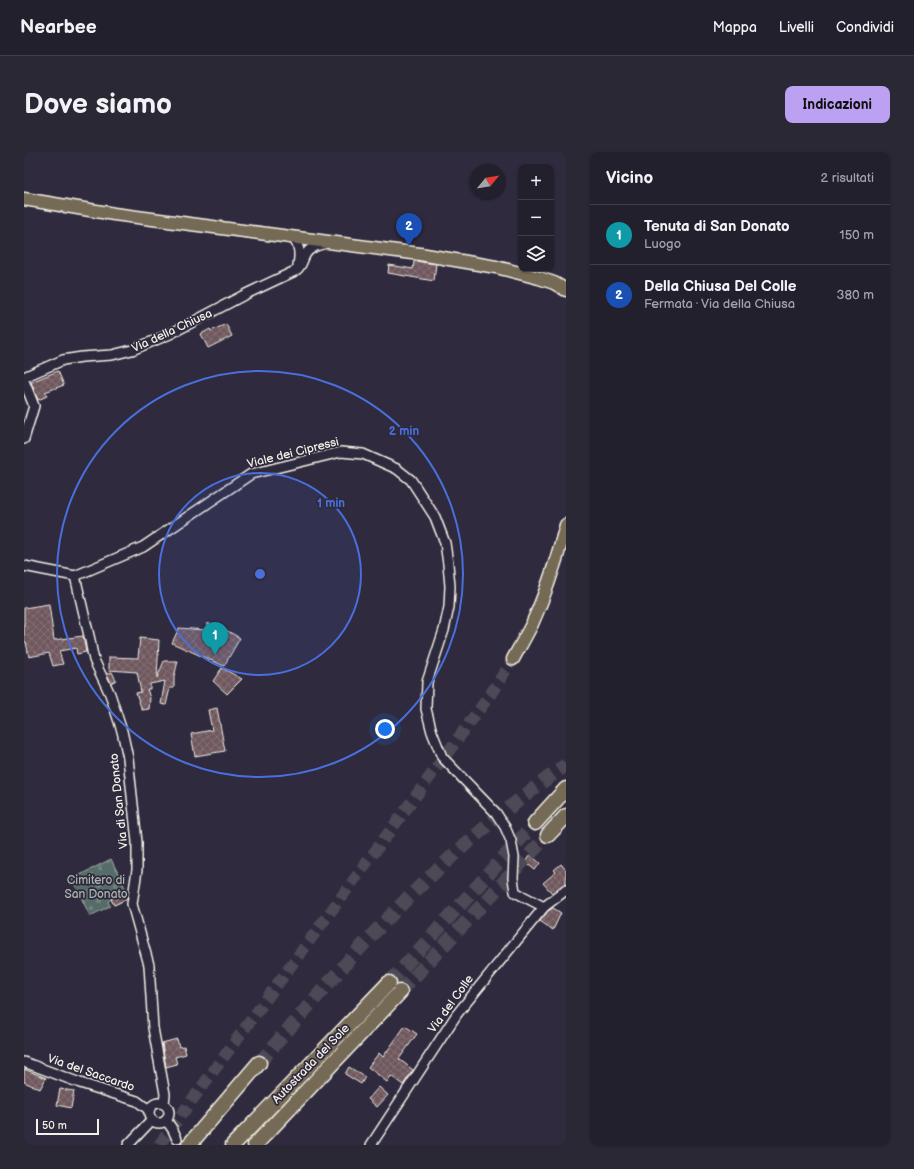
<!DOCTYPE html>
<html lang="it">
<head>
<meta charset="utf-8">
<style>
  :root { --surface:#23202e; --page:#2b2836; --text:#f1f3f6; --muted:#a3a3aa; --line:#403e4a; --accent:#bca0f2 }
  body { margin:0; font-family:"Balsamiq Sans",sans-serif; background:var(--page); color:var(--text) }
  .controls { position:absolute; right:12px; top:12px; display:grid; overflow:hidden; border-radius:8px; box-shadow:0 1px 3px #0004 }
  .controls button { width:36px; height:36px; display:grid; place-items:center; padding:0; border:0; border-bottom:1px solid var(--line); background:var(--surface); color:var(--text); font:20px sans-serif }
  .compass { position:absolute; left:446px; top:12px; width:36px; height:36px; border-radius:50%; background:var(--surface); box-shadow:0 1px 3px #0004; rotate:60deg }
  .scale { position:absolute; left:12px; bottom:10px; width:63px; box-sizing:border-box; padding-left:4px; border:2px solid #f4f1e8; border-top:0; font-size:11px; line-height:14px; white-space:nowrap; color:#f4f1e8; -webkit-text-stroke:3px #2f2a3d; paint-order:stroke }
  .you { position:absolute; left:361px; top:577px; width:14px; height:14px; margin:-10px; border:3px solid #fff; border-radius:50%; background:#1a73e8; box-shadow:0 0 0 6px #1a73e833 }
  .badge { display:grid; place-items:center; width:26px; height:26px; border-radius:50%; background:var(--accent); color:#fff; font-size:13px; font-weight:700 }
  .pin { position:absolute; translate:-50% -33px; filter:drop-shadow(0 1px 2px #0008) }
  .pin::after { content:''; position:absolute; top:21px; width:14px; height:12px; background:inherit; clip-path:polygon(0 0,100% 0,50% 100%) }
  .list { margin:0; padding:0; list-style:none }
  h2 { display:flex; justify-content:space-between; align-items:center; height:52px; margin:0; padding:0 16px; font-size:17px }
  h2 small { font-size:13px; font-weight:400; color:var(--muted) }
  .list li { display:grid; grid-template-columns:26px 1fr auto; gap:12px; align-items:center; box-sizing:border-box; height:60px; padding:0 16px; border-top:1px solid var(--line) }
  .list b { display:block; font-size:15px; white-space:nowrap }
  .list p { margin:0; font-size:13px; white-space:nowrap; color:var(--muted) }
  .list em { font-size:13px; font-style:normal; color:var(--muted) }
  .icon { flex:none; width:22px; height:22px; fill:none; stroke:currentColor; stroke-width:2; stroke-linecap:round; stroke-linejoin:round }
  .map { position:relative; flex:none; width:542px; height:993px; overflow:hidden; border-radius:8px }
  header { display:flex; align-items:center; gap:24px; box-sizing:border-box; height:56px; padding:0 20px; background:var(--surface); border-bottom:1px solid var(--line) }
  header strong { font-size:19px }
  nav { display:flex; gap:22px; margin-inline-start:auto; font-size:14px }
  .intro { display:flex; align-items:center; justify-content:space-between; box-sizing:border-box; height:96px; padding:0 24px }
  h1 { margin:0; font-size:28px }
  .button { padding:10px 18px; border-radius:8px; background:var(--accent); color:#111; font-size:14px; font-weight:700 }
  main { display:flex; gap:24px; padding:0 24px }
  aside { flex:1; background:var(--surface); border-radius:8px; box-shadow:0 1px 3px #0004 }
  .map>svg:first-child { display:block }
  .cemetery { fill:url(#cemetery-stones); stroke:#a5aea8 }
  .building { fill:url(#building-cross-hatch); stroke:#f4f1e8 }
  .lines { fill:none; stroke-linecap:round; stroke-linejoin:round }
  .major-tunnel { stroke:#4d4857; stroke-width:12; stroke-dasharray:12 6; stroke-linecap:butt }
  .highway-tunnel { stroke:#4d4857; stroke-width:14; stroke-dasharray:14 7; stroke-linecap:butt }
  .minor-casing { stroke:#f4f1e8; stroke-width:12 }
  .major-casing { stroke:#f4f1e8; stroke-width:15 }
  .highway-casing { stroke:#f4f1e8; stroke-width:17 }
  .minor { stroke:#2f2a3d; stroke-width:9 }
  .major { stroke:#756a55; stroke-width:12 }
  .highway { stroke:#756a55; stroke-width:14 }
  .ring { fill:none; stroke:#486fdb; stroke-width:2 }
  .labels { text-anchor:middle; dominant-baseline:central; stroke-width:3.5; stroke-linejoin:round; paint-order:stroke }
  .street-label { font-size:12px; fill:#f4f1e8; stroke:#2f2a3d }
  .park-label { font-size:12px; fill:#adb5ae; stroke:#2f2a3d }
  .centre { fill:#486fdb; stroke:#2f2a3d; stroke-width:2 }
  .ring-label { font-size:12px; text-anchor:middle; font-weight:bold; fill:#486fdb; stroke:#2f2a3d; stroke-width:3.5; stroke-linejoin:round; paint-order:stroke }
</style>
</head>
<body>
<header>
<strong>Nearbee</strong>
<nav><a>Mappa</a><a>Livelli</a><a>Condividi</a></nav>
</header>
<div class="intro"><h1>Dove siamo</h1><a class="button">Indicazioni</a></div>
<main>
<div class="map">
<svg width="542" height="993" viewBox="0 0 542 993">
  <defs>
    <pattern id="cemetery-stones" width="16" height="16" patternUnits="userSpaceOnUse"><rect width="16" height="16" fill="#566c68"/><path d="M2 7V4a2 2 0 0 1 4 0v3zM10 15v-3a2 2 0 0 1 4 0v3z" fill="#6f817e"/></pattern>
    <pattern id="building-cross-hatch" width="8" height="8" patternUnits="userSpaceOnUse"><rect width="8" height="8" fill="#6f595e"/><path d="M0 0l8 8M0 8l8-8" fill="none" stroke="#847175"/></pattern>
  </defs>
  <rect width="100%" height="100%" fill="#2f2a3d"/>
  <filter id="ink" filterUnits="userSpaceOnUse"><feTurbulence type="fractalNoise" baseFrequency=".025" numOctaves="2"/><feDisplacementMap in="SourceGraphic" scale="8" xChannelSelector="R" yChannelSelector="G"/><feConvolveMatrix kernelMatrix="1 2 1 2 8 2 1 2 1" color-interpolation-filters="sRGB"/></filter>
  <g filter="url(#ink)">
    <path class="cemetery" d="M87,707l19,39 -16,7 -3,-6 -3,2 2,5 -20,10 -18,-37z"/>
    <g class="building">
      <path d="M390,109l22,3 -2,17 -46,-8 1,-8 24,4z"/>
      <path d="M202,172l6,12 -24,12 -7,-14 9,-5 1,2z"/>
      <path d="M34,219l6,14 -19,7 2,4 -9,4 -7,-18z"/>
      <path d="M25,452l5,36 29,-4 3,16 -9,2 -1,-6 -17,3 4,13 -10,2 -4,-13 -20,4 -3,-15h-2v-34z"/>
      <path d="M183,471l17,6 16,9 -16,28 -52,-23 7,-15 27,2z"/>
      <path d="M116,486l19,2 -2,38 7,-17h14l-4,16v11h-4l-4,17 -5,-1 4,-23 -15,3v5h-3l3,9 -1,11 -7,1 -6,-17 5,-1 -4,-20 -28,-2v-13l29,1z"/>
      <path d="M198,516l20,11 -15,15 -14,-13z"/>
      <path d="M88,520l4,8 -5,3 -4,-9z"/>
      <path d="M193,556l8,43 -30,5 -4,-22 21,-4 -4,-20z"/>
      <path d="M506,703l10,8 -5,7 -10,-8z"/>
      <path d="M537,712l5,6v14l-4,1 -10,8 -9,-10 13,-11 -2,-2z"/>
      <path d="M103,739v8l-13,6 -3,-6z"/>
      <path d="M529,756l8,5 -8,17 -13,-9 8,-10z"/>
      <path d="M381,874l12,8 -18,25 14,11 -10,15 -12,-9 -4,6 -19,-15 11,-14 4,4z"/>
      <path d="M153,887l2,8 5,-1 2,8 -11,3 2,7 -11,3 -4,-24z"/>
      <path d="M325,915l16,10 -4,7 -16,-10z"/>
      <path d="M0,917l22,9 -6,11 -16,-7z"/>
      <path d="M355,935l9,8 -11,12 -9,-8z"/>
      <path d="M36,937l14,2 -3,17 -14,-3z"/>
    </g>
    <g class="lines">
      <path class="major-tunnel" d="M135,993l331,-450 23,-36"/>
      <g class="highway-tunnel">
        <path d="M365,831l146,-160"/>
        <path d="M376,840l148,-157"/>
        <path d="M235,911c50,-57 99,-116 153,-169 48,-47 99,-90 154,-129"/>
      </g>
      <defs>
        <g id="minor">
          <path d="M267,85c9,6 9,18 7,28"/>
          <path d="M0,225l39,-17 19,-3 30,-2 20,-5 38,-16 76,-40 49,-23c6,-4 7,-9 10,-16 5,-8 13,-10 22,-12"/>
          <path d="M0,229l10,25 -10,33"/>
          <path d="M0,414l51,10 15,64 2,11 2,9 16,34 12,37 6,27 9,84v28l-5,34 17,61 4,63 12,66 -1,10"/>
          <path d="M51,424l68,-29 108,-73 90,-22 22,2 34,15 14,11 24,37 10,26 3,21 2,22 -1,21 -5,23 -17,52 -1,27 6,23 10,25 54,56 9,14 6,14 3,16 -1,21 2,14 29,15"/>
          <path d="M0,910l56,21 57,18 12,9"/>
          <circle cx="135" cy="961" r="10"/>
          <path d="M142,968l7,10 4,9"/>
          <path d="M104,993l24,-25"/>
          <path d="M347,993l86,-131 87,-107 22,-17"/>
        </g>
        <g id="major">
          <path d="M0,47l90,15 306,40 76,13 43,11 15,5 12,7"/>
          <path d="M489,507c6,-11 13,-23 19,-35 14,-31 25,-65 34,-99"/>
        </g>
        <g id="highway">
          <path d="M511,671l31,-34"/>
          <path d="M524,683l18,-19"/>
          <path d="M165,993l70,-82"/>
          <path d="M209,993l156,-162"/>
          <path d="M231,993l145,-153"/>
        </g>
      </defs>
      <use href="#minor" class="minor-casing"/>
      <use href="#major" class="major-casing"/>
      <use href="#highway" class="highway-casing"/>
      <use href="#minor" class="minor"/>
      <use href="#major" class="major"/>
      <use href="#highway" class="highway"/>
    </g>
  </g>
  <circle cx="236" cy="422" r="101" fill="#486fdb" fill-opacity=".12"/>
  <g class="ring">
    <circle cx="236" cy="422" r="101"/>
    <circle cx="236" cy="422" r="203"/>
  </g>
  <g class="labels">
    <g class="street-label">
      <text transform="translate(148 179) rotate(-25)">Via della Chiusa</text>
      <text transform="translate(269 301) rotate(-14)">Viale dei Cipressi</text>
      <text transform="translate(95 649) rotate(-96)">Via di San Donato</text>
      <text transform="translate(427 852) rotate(-54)">Via del Colle</text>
      <text transform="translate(287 912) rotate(-46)">Autostrada del Sole</text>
      <text transform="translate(67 921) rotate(19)">Via del Saccardo</text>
    </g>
    <g class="park-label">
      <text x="72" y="728">Cimitero di<tspan x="72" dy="14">San Donato</tspan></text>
    </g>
  </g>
  <circle cx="236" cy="422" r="6" class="centre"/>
  <g class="ring-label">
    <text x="380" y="283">2 min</text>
    <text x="307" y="355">1 min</text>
  </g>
</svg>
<div class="controls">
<button>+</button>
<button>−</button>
<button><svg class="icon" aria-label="layers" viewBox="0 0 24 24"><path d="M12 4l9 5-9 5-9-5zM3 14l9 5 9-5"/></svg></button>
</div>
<svg class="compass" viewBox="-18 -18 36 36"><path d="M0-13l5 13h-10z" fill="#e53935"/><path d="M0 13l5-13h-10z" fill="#a3a3aa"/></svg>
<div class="scale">50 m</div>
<div class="you"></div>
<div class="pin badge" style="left:191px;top:503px;background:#0f9aa8">1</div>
<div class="pin badge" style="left:385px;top:94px;background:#1a4fb4">2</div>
</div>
<aside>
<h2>Vicino<small>2 risultati</small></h2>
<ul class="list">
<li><span class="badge" style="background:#0f9aa8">1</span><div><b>Tenuta di San Donato</b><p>Luogo</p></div><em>150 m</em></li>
<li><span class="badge" style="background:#1a4fb4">2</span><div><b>Della Chiusa Del Colle</b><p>Fermata · Via della Chiusa</p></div><em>380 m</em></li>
</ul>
</aside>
</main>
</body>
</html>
